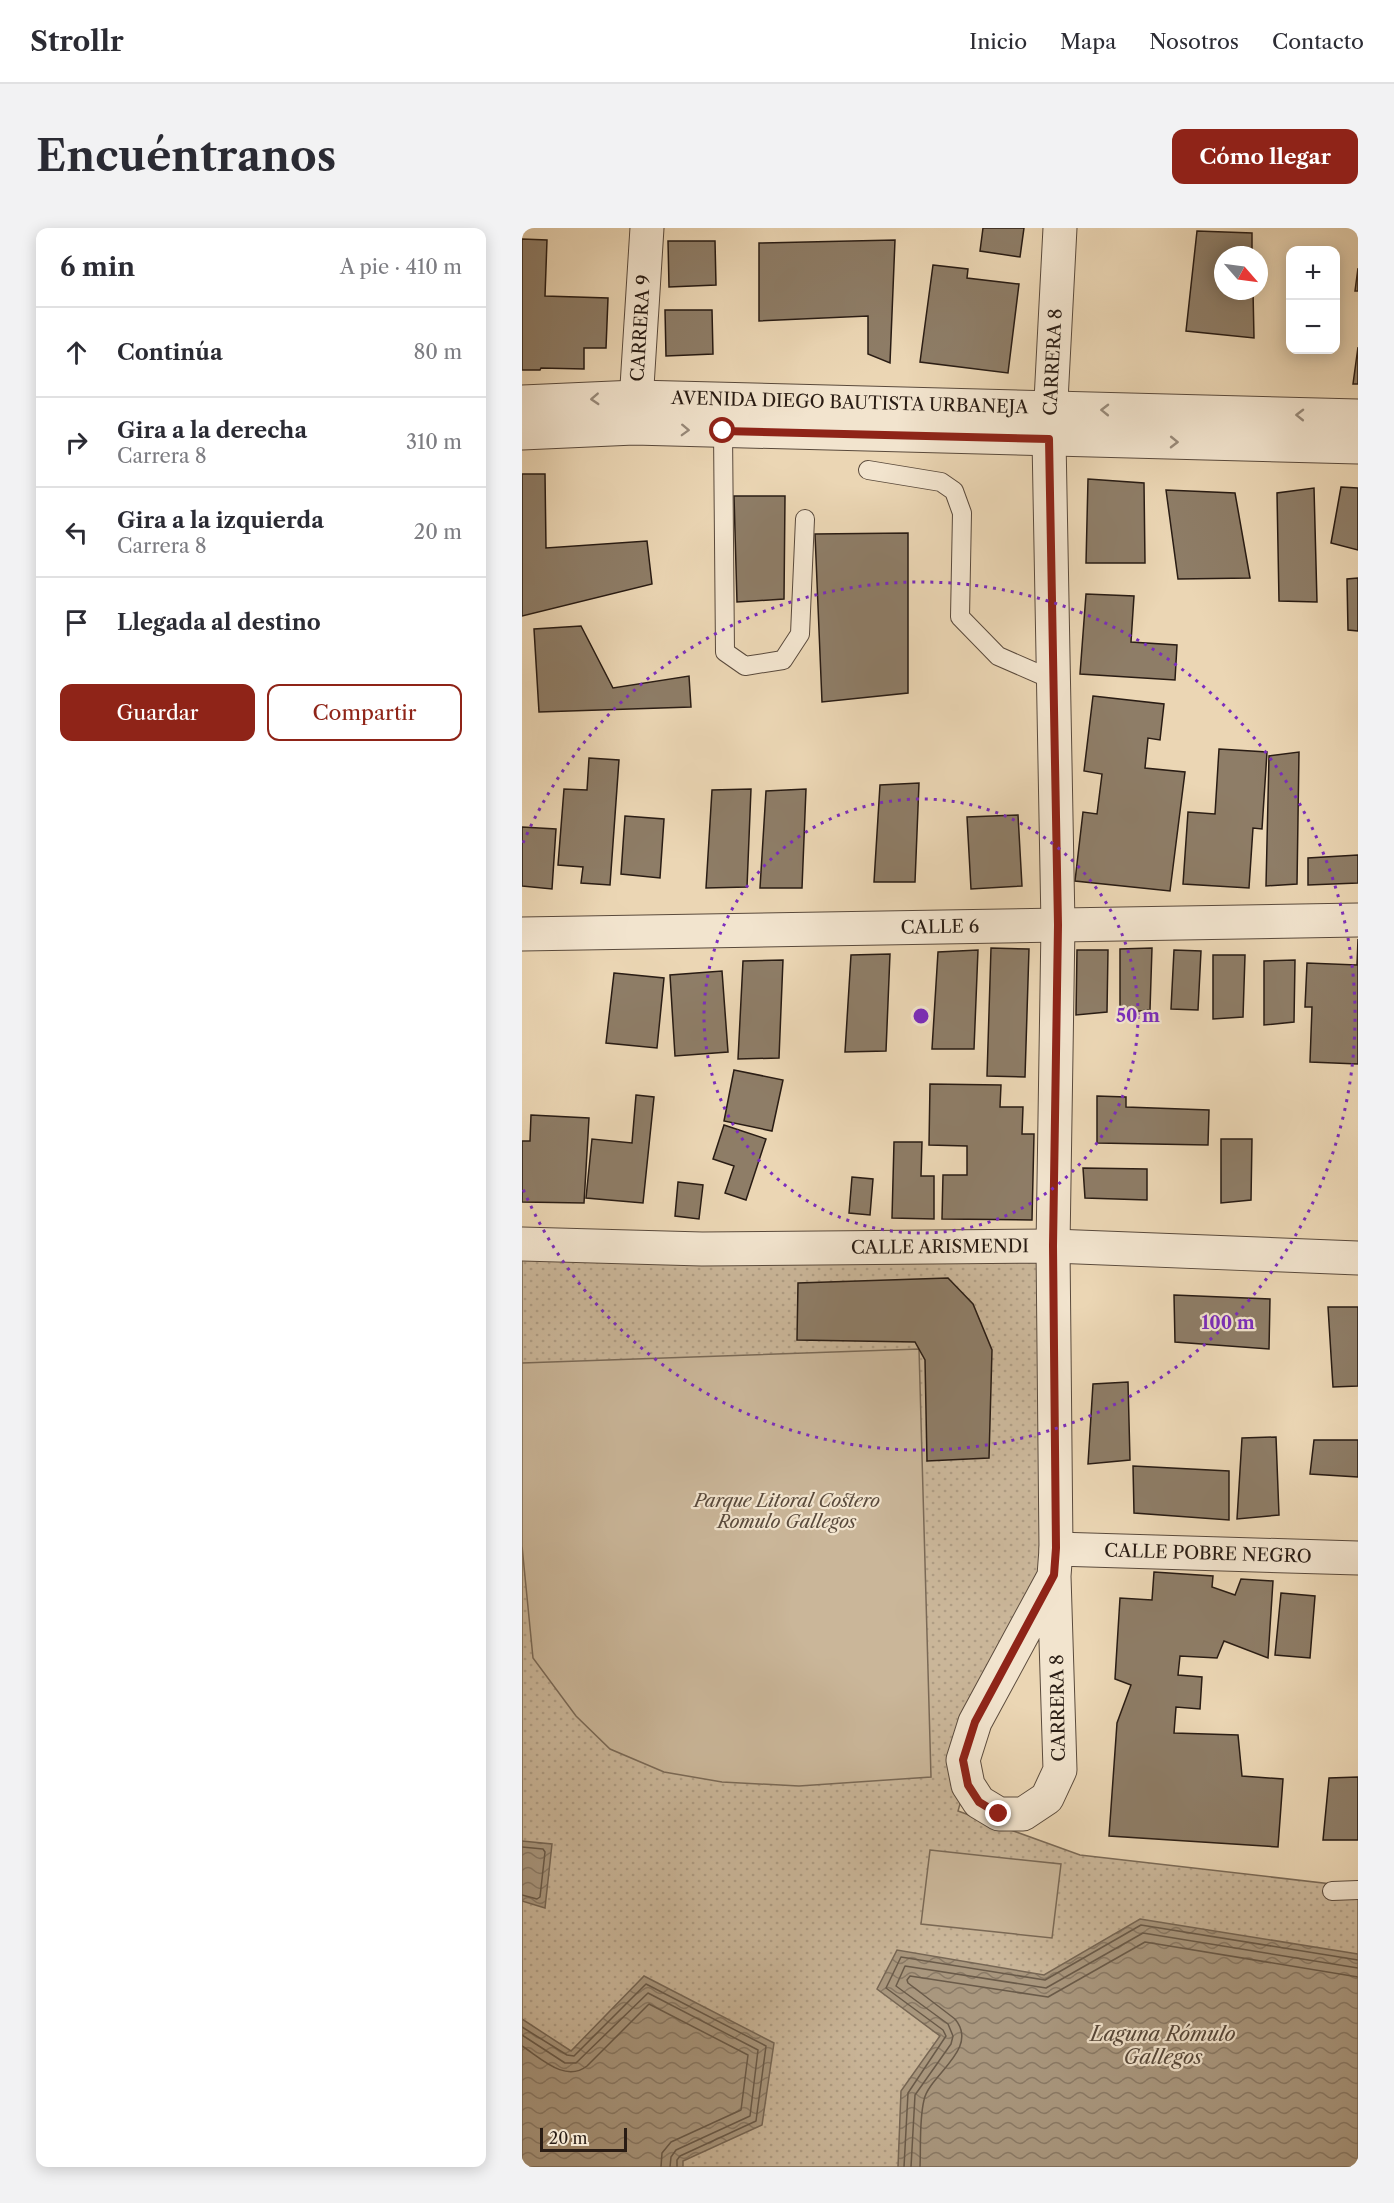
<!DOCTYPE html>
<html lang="es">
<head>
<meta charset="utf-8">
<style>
  :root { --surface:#fff; --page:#f2f2f3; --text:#2b2b33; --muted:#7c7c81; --line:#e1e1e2; --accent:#8f2418 }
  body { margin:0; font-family:"Libre Caslon Text",serif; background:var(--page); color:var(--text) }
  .controls { position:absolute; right:18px; top:18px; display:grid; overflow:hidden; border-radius:12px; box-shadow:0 3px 15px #0003 }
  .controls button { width:54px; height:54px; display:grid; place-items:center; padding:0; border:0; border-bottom:2px solid var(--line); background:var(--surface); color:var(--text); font:30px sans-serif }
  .compass { position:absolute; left:692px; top:18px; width:54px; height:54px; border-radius:50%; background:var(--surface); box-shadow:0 3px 15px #0003; rotate:118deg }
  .scale { position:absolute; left:18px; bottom:15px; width:87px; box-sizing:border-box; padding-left:6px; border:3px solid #291c14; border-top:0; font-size:16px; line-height:21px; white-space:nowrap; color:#291c14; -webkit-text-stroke:4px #f2e4ce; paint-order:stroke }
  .stop { position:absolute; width:18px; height:18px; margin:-14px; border:4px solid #8f2418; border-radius:50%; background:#fff }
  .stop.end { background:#8f2418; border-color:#fff; box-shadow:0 2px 6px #0008 }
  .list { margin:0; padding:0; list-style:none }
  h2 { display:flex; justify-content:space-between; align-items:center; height:78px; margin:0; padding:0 24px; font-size:26px }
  h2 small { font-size:20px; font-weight:400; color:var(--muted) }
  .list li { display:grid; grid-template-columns:39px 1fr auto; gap:18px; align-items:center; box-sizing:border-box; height:90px; padding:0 24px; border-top:2px solid var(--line) }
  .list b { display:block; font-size:22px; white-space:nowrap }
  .list p { margin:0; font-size:20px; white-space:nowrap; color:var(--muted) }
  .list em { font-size:20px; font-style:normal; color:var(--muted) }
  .actions { display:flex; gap:12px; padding:18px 24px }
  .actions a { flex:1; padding:14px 0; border:2px solid var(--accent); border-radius:12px; text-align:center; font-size:21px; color:var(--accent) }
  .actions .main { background:var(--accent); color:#fff }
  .icon { flex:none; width:33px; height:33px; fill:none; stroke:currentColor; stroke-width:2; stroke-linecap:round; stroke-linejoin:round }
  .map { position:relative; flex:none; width:836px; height:1939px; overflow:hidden; border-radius:12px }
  header { display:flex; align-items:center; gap:36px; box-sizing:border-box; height:84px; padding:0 30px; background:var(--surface); border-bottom:2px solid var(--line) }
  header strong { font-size:28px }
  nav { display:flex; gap:33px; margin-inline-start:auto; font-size:21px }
  .intro { display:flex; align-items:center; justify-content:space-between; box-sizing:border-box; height:144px; padding:0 36px }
  h1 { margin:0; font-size:42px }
  .button { padding:15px 27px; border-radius:12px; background:var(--accent); color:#fff; font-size:21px; font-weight:700 }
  main { display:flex; gap:36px; padding:0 36px }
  aside { flex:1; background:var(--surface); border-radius:12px; box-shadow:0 3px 15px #0003 }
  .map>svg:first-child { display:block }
  .park { fill:url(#park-dots); stroke:#7a6956; stroke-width:1.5 }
  .pitch { fill:#cab699; stroke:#7a6956; stroke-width:1.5 }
  .water { fill:url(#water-waves); stroke:#766654; stroke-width:1.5 }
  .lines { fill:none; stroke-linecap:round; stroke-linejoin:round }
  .shore { stroke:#695a49; stroke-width:1.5 }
  .building { fill:#8e7d67; stroke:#291c14; stroke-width:1.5 }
  .lane-casing { stroke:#5a4a3c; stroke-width:20 }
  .street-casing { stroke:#5a4a3c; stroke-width:35 }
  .lane { stroke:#f2e4ce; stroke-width:18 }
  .street { stroke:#f2e4ce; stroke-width:33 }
  .oneway { stroke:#988a7a }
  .route { stroke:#8f2418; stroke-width:8 }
  .ring { fill:none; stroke:#7b2cbf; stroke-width:3; stroke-dasharray:3 6 }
  .labels { text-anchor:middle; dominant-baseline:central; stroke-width:4.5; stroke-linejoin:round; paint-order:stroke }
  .street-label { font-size:18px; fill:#291c14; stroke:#f2e4ce }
  .park-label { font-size:18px; font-style:italic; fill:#594a3c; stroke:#f2e4ce }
  .water-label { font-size:20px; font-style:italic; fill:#564739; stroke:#f2e4ce }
  .centre { fill:#7b2cbf; stroke:#f2e4ce; stroke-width:3 }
  .ring-label { font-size:18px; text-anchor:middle; font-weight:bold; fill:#7b2cbf; stroke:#f2e4ce; stroke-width:4.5; stroke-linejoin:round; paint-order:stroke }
</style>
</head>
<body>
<header>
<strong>Strollr</strong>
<nav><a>Inicio</a><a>Mapa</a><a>Nosotros</a><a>Contacto</a></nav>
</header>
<div class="intro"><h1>Encuéntranos</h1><a class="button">Cómo llegar</a></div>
<main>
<aside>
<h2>6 min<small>A pie · 410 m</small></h2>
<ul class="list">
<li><svg class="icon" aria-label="ahead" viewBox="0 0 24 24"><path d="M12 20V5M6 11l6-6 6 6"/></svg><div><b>Continúa</b></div><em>80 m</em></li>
<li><svg class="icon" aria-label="right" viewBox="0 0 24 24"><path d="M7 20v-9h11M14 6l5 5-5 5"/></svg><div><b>Gira a la derecha</b><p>Carrera 8</p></div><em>310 m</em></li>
<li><svg class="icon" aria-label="left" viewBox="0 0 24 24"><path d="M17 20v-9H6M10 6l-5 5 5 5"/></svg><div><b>Gira a la izquierda</b><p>Carrera 8</p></div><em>20 m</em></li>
<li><svg class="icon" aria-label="arrive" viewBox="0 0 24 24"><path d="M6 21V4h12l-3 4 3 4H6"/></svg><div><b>Llegada al destino</b></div></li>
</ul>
<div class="actions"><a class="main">Guardar</a><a>Compartir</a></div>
</aside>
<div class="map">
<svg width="836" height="1939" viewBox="0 0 836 1939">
  <defs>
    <pattern id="park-dots" width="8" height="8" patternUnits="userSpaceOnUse" patternTransform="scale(1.5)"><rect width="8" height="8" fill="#cab699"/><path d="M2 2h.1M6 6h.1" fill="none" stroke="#ae9c83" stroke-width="1.8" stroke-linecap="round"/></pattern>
    <pattern id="water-waves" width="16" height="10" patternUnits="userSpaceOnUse" patternTransform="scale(1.5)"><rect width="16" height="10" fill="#a9977e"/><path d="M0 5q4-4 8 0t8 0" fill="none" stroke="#8a7a66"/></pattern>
  </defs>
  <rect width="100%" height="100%" fill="#ebd6b4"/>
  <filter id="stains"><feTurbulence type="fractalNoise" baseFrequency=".00333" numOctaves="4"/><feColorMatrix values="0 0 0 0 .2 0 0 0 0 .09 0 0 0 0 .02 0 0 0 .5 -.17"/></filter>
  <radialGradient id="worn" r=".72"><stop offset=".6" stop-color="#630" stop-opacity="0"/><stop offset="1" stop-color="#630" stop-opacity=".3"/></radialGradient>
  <path class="park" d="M0,1015l531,3 1,330 -62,116 -34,119 122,44 278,32v280h-836z"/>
  <g class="pitch">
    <path d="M397,1121l12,428 -132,9 -77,-4 -58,-10 -54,-23 -34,-33 -43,-58 -11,-112v-183z"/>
    <path d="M408,1622l131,14 -9,74 -131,-14z"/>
  </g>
  <g class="water">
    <path d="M0,1613l30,3 -7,64 -23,-7z"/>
    <path d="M618,1691l218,35v213h-460l3,-76 39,-55 -63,-47 20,-39 147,25z"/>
    <path d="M122,1748l130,67 -12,82 -79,36v6h-161v-148l49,32z"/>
  </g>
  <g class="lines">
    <g class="shore">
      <path d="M0,1619l21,2 2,3 -5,45 -3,2 -15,-4"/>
      <path d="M0,1799l45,28 7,1 72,-72 120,62 -10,75 -76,35 -3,4v7"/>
      <path d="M0,1807l43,28h11l72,-70 110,57 -8,66 -74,34 -5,7 -1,10"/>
      <path d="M0,1818c19,12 43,37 65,20l62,-62 99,51 -7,55 -70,32 -9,11 -1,14"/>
      <path d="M382,1939l4,-74 38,-57 -3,-6 -57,-42 15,-31 144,23 96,-55 217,35"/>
      <path d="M389,1939l4,-72 36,-51 2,-8 -5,-12 -52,-38 9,-20 141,22 97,-55 215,35"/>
      <path d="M398,1939c1,-21 -1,-46 4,-67 5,-25 56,-51 31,-81l-47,-36 -1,-3 3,-4 138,21 97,-55 213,35"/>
    </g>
  </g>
  <g class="building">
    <path d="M461,0h41l-4,29 -40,-6z"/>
    <path d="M675,3l55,2v22h-29v36h30l1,47 -68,-7z"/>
    <path d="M0,11l25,1 -2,56 63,2 -2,50h-22v21l-43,-1 -1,2h-18z"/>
    <path d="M373,12l-5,123 -22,-9v-38l-109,5v-78z"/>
    <path d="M146,13h47l1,44 -47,2z"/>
    <path d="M411,37l35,4 -1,9 52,6 -11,89 -88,-11z"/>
    <path d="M836,40v23h-3z"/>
    <path d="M143,82h47l1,44 -47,2z"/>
    <path d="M836,119v37h-5z"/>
    <path d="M0,246h23l1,74 101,-7 5,43 -130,32z"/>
    <path d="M566,251l56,4 1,80h-59z"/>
    <path d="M819,259l17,1v62l-27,-7z"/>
    <path d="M792,260l3,114 -38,-1 -2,-108z"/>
    <path d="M644,262l69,3 15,85 -72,1z"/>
    <path d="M212,268h51l-1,103 -47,3z"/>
    <path d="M386,305v160l-86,9 -7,-168z"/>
    <path d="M836,350v53l-10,-1 -1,-51z"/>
    <path d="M564,366l48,2 -3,46 46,3 -2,35 -95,-6z"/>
    <path d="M59,398l32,62 76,-12 2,31 -152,5 -5,-83z"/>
    <path d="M571,468l71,8 -4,36 -12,-2 -3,30 40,4 -15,119 -95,-10 8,-69 14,2 5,-40 -18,-3z"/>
    <path d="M697,521l48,3 -5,77 -9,-1 -4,60 -66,-4 5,-72 27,2z"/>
    <path d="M777,524l-2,132 -31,2 3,-130z"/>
    <path d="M67,530l30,2 -9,125 -29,-2 2,-16 -25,-2 6,-76 23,1z"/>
    <path d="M397,555l-4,99h-41l6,-97z"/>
    <path d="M229,561l-4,98 -41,1 6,-98z"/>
    <path d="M284,561l-4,99h-42l6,-97z"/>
    <path d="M496,587l4,71 -51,3 -4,-72z"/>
    <path d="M103,588l39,3 -4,59 -39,-4z"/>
    <path d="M0,599l34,2 -4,60 -30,-3z"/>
    <path d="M836,627v28l-50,2v-27z"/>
    <path d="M836,711v125l-48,-2 2,-55h-7l2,-44 50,2z"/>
    <path d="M469,720l38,1 -4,128 -38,-1z"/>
    <path d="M630,720l-2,62 -30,3v-64z"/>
    <path d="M456,722l-4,99h-42l6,-97z"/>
    <path d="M555,722h31l-1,62 -31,3z"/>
    <path d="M652,722l27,1 -3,59 -27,-1z"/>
    <path d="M368,726l-4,97 -41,1 6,-97z"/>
    <path d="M691,727h32l-2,62 -30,2z"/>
    <path d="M261,732l-4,98 -41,1 5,-98z"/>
    <path d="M773,732l-1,62 -30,3v-64z"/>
    <path d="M200,743l6,81 -53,4 -5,-81z"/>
    <path d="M92,745l50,5 -7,70 -51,-5z"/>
    <path d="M212,842l49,10 -11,51 -48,-10z"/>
    <path d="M408,856l71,1 -1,22h23l-1,27h12l-2,86 -90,-1 1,-44h24v-29l-38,-1z"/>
    <path d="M114,867l18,2 -11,106 -57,-5 6,-59 40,4z"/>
    <path d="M575,868l29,1v10l83,3 -1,35 -111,-2z"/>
    <path d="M9,887l58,3 -5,85 -62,-1v-61h8z"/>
    <path d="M202,897l42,14 -20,61 -21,-7 9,-27 -21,-7z"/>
    <path d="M699,911h31l-1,61 -30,3z"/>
    <path d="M372,914h28l-1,34h13v43l-42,-1z"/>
    <path d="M561,940l64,1v31l-62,-2z"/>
    <path d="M330,949l21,2 -3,36 -21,-2z"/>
    <path d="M156,954l25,3 -4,34 -24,-3z"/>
    <path d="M426,1050l25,26 19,46 -3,108 -62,3 -2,-101 -10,-18 -118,-2 1,-57z"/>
    <path d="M652,1067l96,4 -1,50 -94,-7z"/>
    <path d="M806,1079h30v79l-25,1z"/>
    <path d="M606,1154l2,78 -42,4 5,-80z"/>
    <path d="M754,1209l3,78 -42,4 5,-81z"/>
    <path d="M792,1212h44v37l-48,-3z"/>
    <path d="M611,1238l96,5v49l-95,-7z"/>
    <path d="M632,1344l59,4 -1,11 23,8 6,-16 32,2 -5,77 -44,-17 -7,17 -37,-2 -2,19 24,2 -2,32 -24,-2 -2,26 64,2 4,41 41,3 -5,68 -169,-11 8,-113 14,-38 -16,-6 5,-81 32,2z"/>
    <path d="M759,1365l34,3 -5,62 -35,-3z"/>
    <path d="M836,1549v63h-35l6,-62z"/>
  </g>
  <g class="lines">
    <defs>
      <g id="lane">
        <path d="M201,203l2,221 20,14 38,-6 17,-26 5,-115"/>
        <path d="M346,242l73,12 13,9 8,22 -2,104 38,39 55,24"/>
        <path d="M810,1663l26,-1"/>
      </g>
      <g id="street">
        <path id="s1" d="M0,174l114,-5 722,19"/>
        <path id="s2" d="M113,190l12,-190"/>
        <path d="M0,205l112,-5 724,19"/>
        <path id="s3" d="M0,706l836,-14"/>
        <path id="s4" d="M0,1016l180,5 351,-3 305,12"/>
        <path id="s5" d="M534,1321l302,9"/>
        <path id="s6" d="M532,1348l-79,146 -12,38 5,25 11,17 20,12h24l24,-16 13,-28 -6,-194 2,-27 -3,-303 5,-321 -9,-486 11,-211"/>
      </g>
    </defs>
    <use href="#lane" class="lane-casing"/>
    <use href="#street" class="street-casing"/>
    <use href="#lane" class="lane"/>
    <use href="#street" class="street"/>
  </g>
  <defs><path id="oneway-chevron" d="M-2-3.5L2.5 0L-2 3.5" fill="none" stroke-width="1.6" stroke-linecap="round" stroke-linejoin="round" transform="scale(1.5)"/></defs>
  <g class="oneway">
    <use href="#oneway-chevron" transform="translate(73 171) rotate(177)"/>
    <use href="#oneway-chevron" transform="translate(583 182) rotate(-179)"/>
    <use href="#oneway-chevron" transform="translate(778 187) rotate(-179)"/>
    <use href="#oneway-chevron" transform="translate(163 202) rotate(2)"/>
    <use href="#oneway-chevron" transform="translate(652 214) rotate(1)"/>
  </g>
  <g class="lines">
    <path class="route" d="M201,203l326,8 9,486 -5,321 3,302 -2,27 -79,147 -12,38 5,25 11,17 20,12"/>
  </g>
  <g class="ring">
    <circle cx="399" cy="788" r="217"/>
    <path d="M1 615A434 434 0 1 1 1 961"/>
  </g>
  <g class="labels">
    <g class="street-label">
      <text stroke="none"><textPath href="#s2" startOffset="90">CARRERA 9</textPath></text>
      <text stroke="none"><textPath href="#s6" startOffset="1767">CARRERA 8</textPath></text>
      <text stroke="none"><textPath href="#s1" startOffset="328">AVENIDA DIEGO BAUTISTA URBANEJA</textPath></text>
      <text stroke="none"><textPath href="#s3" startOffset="418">CALLE 6</textPath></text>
      <text stroke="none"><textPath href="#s4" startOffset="418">CALLE ARISMENDI</textPath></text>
      <text stroke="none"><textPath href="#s5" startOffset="152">CALLE POBRE NEGRO</textPath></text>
      <text transform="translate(536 1480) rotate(-91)">CARRERA 8</text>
    </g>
    <g class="park-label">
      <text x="265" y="1273">Parque Litoral Costero<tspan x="265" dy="21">Romulo Gallegos</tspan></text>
    </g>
    <g class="water-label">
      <text x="641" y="1806">Laguna Rómulo<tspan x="641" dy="23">Gallegos</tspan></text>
    </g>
  </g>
  <circle cx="399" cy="788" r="9" class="centre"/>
  <g class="ring-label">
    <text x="616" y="794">50 m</text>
    <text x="706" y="1101">100 m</text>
  </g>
  <rect width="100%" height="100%" filter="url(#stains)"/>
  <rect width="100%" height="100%" fill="url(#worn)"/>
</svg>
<div class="controls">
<button>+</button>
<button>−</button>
</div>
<svg class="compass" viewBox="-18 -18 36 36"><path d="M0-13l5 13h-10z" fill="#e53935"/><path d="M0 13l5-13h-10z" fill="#7c7c81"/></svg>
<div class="scale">20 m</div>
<div class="stop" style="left:201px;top:203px"></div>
<div class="stop end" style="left:477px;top:1586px"></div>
</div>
</main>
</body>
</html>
